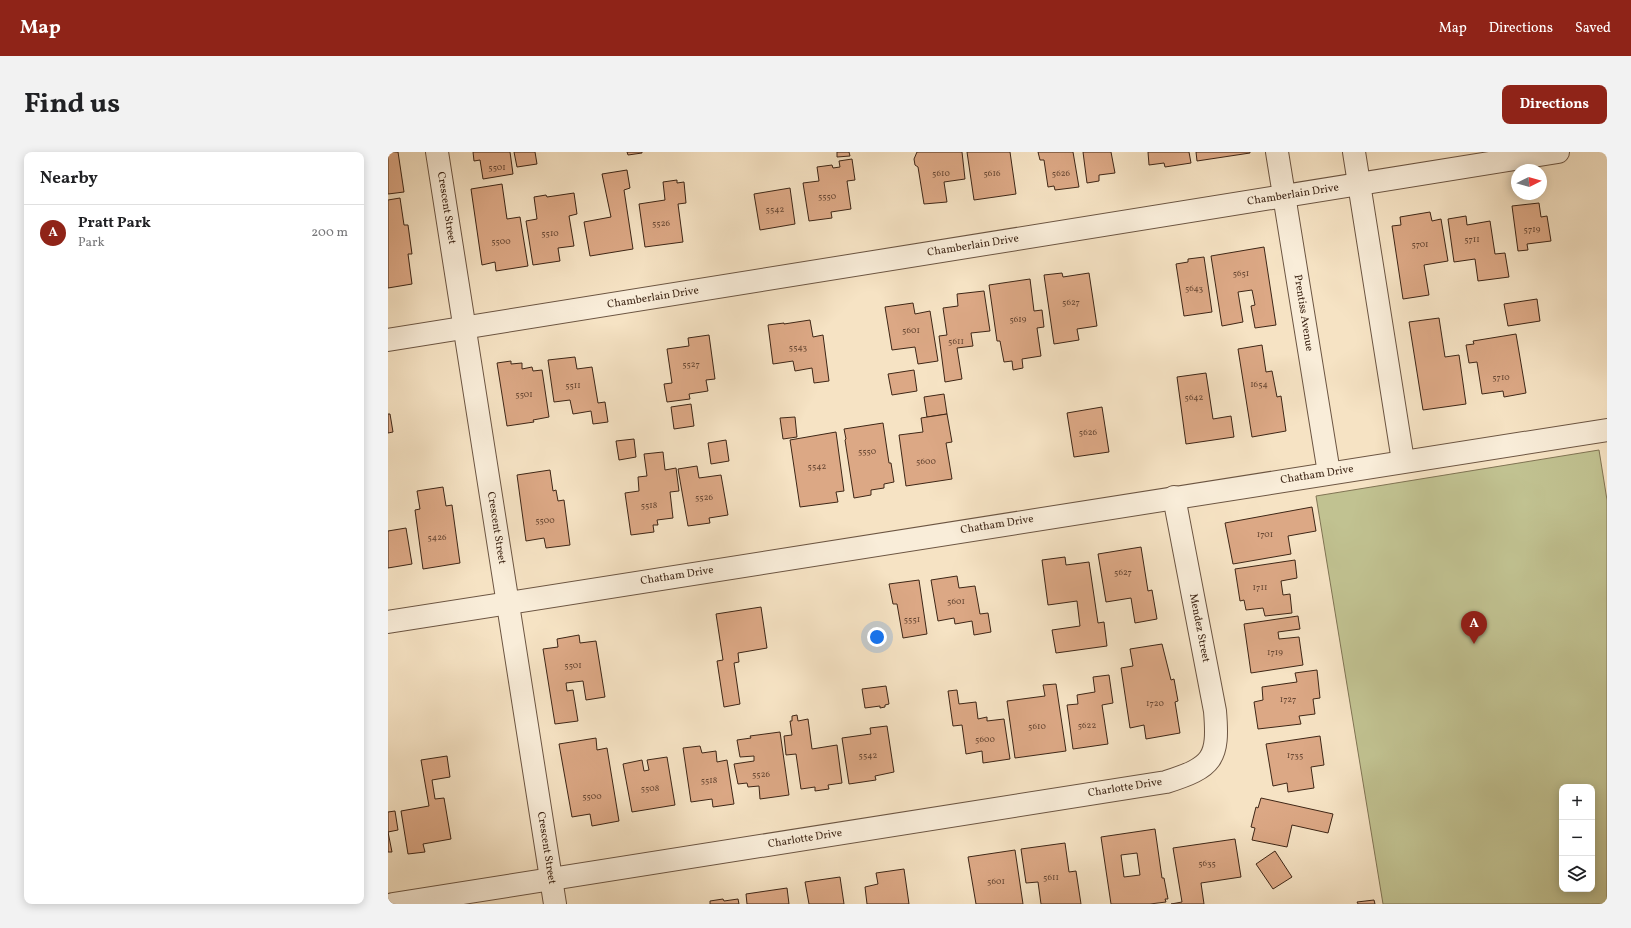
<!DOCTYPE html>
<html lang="en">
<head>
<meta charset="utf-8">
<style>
  :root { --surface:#fff; --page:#f2f2f2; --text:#202124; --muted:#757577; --line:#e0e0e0; --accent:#8f2418 }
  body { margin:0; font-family:Vollkorn,serif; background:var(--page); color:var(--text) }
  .controls { position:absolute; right:12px; bottom:12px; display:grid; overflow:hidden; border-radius:8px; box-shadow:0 2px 10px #0003 }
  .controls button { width:36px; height:36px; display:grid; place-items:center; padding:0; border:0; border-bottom:1px solid var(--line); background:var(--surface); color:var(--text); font:20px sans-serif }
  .compass { position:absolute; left:1123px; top:12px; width:36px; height:36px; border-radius:50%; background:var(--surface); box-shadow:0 2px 10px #0003; rotate:85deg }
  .you { position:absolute; left:489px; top:485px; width:14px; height:14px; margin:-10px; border:3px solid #fff; border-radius:50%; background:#1a73e8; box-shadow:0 0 0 6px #1a73e833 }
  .badge { display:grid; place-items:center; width:26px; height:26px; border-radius:50%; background:var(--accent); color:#fff; font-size:13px; font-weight:700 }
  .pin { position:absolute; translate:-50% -33px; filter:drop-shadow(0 1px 2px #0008) }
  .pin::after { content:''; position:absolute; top:21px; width:14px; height:12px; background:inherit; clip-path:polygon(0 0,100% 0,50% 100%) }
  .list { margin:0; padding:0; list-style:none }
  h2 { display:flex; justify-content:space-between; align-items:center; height:52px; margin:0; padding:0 16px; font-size:17px }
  h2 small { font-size:13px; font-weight:400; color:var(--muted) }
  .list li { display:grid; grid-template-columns:26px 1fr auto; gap:12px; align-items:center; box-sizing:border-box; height:56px; padding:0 16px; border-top:1px solid var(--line) }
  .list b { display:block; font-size:15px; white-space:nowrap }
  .list p { margin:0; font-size:13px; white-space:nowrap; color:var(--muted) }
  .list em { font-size:13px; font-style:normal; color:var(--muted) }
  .icon { flex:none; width:22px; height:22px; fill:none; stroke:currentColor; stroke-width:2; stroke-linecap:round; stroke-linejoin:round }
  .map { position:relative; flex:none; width:1219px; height:752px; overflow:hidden; border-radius:8px }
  header { display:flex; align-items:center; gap:24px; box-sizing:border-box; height:56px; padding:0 20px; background:var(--accent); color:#fff }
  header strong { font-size:19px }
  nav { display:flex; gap:22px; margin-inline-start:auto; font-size:14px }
  .intro { display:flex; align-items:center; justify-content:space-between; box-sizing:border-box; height:96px; padding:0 24px }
  h1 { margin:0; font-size:28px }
  .button { padding:10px 18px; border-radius:8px; background:var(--accent); color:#fff; font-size:14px; font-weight:700 }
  main { display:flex; gap:24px; padding:0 24px }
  aside { flex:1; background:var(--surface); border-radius:8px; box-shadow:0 2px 10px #0003 }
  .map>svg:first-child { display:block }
  .green { fill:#c1c291; stroke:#807454; fill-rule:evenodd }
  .building { fill:#dca885; stroke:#3e2616; fill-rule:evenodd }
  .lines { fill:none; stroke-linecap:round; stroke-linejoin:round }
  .minor-casing { stroke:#6c5542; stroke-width:24 }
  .minor { stroke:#f9edd9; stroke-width:22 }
  .labels { text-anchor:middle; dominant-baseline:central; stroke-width:3; stroke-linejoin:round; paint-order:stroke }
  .number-label { font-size:9px; fill:#664632 }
  .street-label { font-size:11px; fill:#3e2616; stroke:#f9edd9 }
</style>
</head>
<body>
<header>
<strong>Map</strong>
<nav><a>Map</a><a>Directions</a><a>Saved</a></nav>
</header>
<div class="intro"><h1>Find us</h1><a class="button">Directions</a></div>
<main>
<aside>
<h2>Nearby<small></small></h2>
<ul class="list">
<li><span class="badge">A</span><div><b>Pratt Park</b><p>Park</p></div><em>200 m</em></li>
</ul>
</aside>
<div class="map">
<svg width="1219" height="752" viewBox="0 0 1219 752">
  <rect width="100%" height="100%" fill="#f6e3c4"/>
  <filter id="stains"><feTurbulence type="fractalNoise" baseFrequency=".005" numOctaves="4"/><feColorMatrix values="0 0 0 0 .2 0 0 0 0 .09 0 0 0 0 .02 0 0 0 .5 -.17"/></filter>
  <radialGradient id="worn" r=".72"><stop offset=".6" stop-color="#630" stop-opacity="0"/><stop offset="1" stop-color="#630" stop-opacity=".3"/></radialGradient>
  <path class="green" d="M1211,298l8,50v404h-224l-67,-408zM1174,635h30v102h-30z"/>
  <g class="building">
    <path d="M0,0h10l6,40 -16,2z"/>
    <path d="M85,0h37l3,22 -30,5 -3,-19 -6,1z"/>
    <path d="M126,0h21l2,12 -20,3z"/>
    <path d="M239,0h15v1l-14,2z"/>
    <path d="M449,0h12l1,4 -13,1z"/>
    <path d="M529,0h45l3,27 -21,3 3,20 -23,2 -6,-37 -3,-2 -1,-6z"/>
    <path d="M579,0h43l6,42 -42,6z"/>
    <path d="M650,0h35l6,35 -24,3 -1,-4 -6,1 -4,-27h-4z"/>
    <path d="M695,0h28l4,21 -16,2v6l-12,2z"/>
    <path d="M760,0h41l2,11 -26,4 -1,-4 -15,2z"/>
    <path d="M808,0h54v1l-53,8z"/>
    <path d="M464,7l3,21 -8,1 4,28 -20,3 1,6 -23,3 -6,-38 16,-2 -2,-14 15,-2 1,3 7,-1 -1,-6z"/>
    <path d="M239,18l3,18 -6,2 9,59 -43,7 -6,-34 27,-5 -9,-43z"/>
    <path d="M289,28v3l7,-1 2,21 -8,1 5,38 -38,5 -6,-43 26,-4 -2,-18z"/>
    <path d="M114,32l5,35 13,-2 8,49 -32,5 -1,-9 -13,3 -11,-76z"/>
    <path d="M402,36l5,36 -35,6 -6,-36z"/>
    <path d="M186,41l3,21 -8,2 5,30 -16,2 2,13 -27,4 -7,-44 11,-2 -3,-22 12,-2 1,2z"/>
    <path d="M12,46l4,27h4l4,29h-4l4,30 -24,4v-88z"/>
    <path d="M1151,51l2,14 6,-1 4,25 -24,3 1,6 -10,1 -6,-45z"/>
    <path d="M1042,60l2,9 9,-2 7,42 -24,4 5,30 -26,4 -11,-73 9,-1 -1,-8z"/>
    <path d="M1078,64l1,9 23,-4 5,33 10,-1 4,24 -31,4 -3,-22 -21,3 -6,-43z"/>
    <path d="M876,95l12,78 -21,3 -4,-22 4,-1 -3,-15 -14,2 5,30 -21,4 -11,-70z"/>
    <path d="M816,105l8,55 -28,4 -8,-52 12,-2v-3z"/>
    <path d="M674,121l1,4 26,-4 8,53 -20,3 2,11 -25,4 -10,-69z"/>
    <path d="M642,127l4,32 8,-1 2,17 -7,1 4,28 -19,3 1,9 -10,2 -1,-9 -8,1 -4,-21h-3l-8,-56z"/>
    <path d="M596,139l6,40 -19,2 2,13 -16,2 5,31 -17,3 -6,-46 8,-1 -4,-27 15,-2 -1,-12z"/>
    <path d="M1149,147l3,22 -32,5 -4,-22z"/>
    <path d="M525,151l2,11 15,-3 8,50 -20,3 -3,-17 -23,3 -7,-43z"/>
    <path d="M1051,166l6,39 14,-2 7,49 -43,6 -14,-88z"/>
    <path d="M422,168l3,17 10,-2 6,46 -15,2 -2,-15 -17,3 -2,-10 -20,3 -5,-39 16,-2v1z"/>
    <path d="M1128,182l10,59 -22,4 -1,-6 -21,3 -5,-32 -8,1 -3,-18 8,-1 -1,-3z"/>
    <path d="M321,183l6,44 -9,1 2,11 -19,3 1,5 -23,3 -3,-18 8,-1 -5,-34 22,-3 -1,-8z"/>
    <path d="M874,193l4,27 6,-1 5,26 4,-1 5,35 -34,6 -14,-88z"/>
    <path d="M187,205l2,12 15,-2 6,36 7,-1 3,20 -15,2 -2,-13 -18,3 -3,-14 -16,2 -6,-42z"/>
    <path d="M123,209v3l11,-1v6l10,-2 1,4 9,-1 7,47 -16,3 1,2 -27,4 -10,-63z"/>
    <path d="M526,218l3,21 -25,4 -4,-21z"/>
    <path d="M818,221l7,46 18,-3 3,21 -48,7 -9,-67z"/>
    <path d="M556,242l3,20 -20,3 -3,-20z"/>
    <path d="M303,252l3,22 -20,3 -3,-22z"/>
    <path d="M714,255l7,45 -35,5 -7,-44z"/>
    <path d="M0,262h2l3,18 -5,1z"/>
    <path d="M559,262l5,28 -6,1 6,36 -46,7 -7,-51 24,-3 -2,-14z"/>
    <path d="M407,265l2,20 -14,2 -3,-21z"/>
    <path d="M495,271l6,40h2l3,19 -10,2v4l-13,2v5l-17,3 -9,-58 1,-1 -2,-10z"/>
    <path d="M448,280l8,59 -8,1 2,10 -38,5 -10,-67z"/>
    <path d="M246,287l2,18 -17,3 -3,-19z"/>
    <path d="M338,288l3,21 -18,3 -3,-21z"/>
    <path d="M275,300l2,18 11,-2 3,23 -9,1 3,26 -16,2 1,5h-5l1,7 -23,3 -6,-42 14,-2 -1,-14 9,-1 -3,-22z"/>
    <path d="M309,314l2,12 22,-3 7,40 -19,3 1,5 -22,3 -10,-57z"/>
    <path d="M162,318l3,21 3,-1 2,11 6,-1 6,45 -24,3 -2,-10 -18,3 -9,-66z"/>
    <path d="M55,335l3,19 6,-1 8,58 -37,6 -8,-59 5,-1 -3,-18z"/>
    <path d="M924,355l4,24 -28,5 3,18 -58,10 -8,-41z"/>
    <path d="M18,376l6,36 -24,4v-37z"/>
    <path d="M753,395l7,44 4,-1 5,29 -22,4 -4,-25 -25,4 -8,-48z"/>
    <path d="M677,405l1,8 23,-3 9,61 6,-1 3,24 -51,7 -4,-23 28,-4 -3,-25 -29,4 -6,-45z"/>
    <path d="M907,408l2,18 -16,3 2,14 7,-1 2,19 -27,3 -2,-8 -17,2 -2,-10 -4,1 -5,-32z"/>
    <path d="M569,424l2,12 16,-2 5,28 8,-1 3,19 -17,3 -2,-14 -17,3 -1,-6 -16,3 -7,-41z"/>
    <path d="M531,428l8,54 -24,4 -6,-34h-4l-4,-20z"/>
    <path d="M373,455l6,41 -29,5 1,9 -5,1 6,41 -16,3 -7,-46 6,-1 -7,-46z"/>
    <path d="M910,464l2,13 -22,3 1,7 20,-2 4,28 -52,8 -7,-49z"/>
    <path d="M191,483l1,8 16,-2 9,56 -19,3 -3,-19 -17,2 1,8 6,-1 5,31 -23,3 -12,-75 15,-2 -1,-8z"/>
    <path d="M774,492l9,36 3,-1 4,22 -3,1 5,31 -34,6 -2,-14 -14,3 -9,-60 12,-2 -3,-17z"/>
    <path d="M929,518l3,28 -7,1 2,15 -16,2 2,8 -43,5 -4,-27 9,-2 -1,-13 35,-5 -2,-9z"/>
    <path d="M721,523l4,28 -11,2 6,39 -35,5 -6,-44 11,-1 -1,-9 18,-3 -2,-15z"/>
    <path d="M668,532l10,67 -51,7 -8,-57 38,-5 -2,-11z"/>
    <path d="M498,534l3,18 -4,1v2l-5,1v-2l-15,2 -3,-19z"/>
    <path d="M569,538l2,14 17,-2 2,17 9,-2v4l17,-2 6,40 -27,4 -1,-12 -16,3 -4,-29 -9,1 -5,-35z"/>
    <path d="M409,563l1,6 10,-2 4,30 25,-4 5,38 -14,2 1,4 -14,2v-4l-14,2 -5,-35 -10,1 -2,-19 8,-1 -2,-14h2v-5z"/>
    <path d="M499,574l7,46 -19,4 1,4 -27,4 -7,-46 29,-4 -1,-6z"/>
    <path d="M392,580l9,63 -29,4 -1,-13 -11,1 -1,-4 -9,1 -4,-20 20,-3v-5l-14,1 -3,-17 14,-2 -1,-2z"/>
    <path d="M932,584l4,29 -13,2 3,21 -26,4 -1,-9 -14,3 -7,-42z"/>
    <path d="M208,586l1,12 10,-2 12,73 -27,5 -2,-12 -18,3 -13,-73z"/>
    <path d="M312,594l2,7 14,-2 1,11 10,-2 7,44 -21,3 -1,-8 -21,3 -8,-54z"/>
    <path d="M59,604l3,21 -18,3 3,19 9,-1 7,41 -28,5 2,8 -17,2 -7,-43 28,-5 -8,-46z"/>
    <path d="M279,605l8,48 -43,7 -9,-48 19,-4 2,11 5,-1 -2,-10z"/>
    <path d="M873,646l72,16 -5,19 -36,-8 -5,22 -35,-7 3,-12 -4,-1 5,-20 2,1z"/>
    <path d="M7,659l3,19 -10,2 4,20h-4v-40z"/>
    <path d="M767,677l7,49h2l4,21h-3l1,3 -16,2h-39l-10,-67zM749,701l3,22 -16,2 -3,-22z"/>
    <path d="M847,687l6,38 -40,6 3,21h-33l11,-2 -9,-54z"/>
    <path d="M677,691l4,29 7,-1 5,33h-40l-3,-22 -12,1 -5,-34z"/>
    <path d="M627,698l8,54h-47l-8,-47z"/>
    <path d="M887,699l17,26 -19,12 -17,-25z"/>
    <path d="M516,717l5,35h-42l-2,-17 13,-3 -2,-11z"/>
    <path d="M452,725l4,27h-35l-4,-22z"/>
    <path d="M399,736l2,16h-42l-1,-10z"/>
    <path d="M335,747l1,2 14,-2 1,5h-29v-3z"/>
    <path d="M986,748l1,4h-17l-1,-2z"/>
  </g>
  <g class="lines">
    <defs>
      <g id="minor">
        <path d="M49,0l118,752"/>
        <path d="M889,0l52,321"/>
        <path d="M966,0l49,309"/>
        <path d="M0,188l1170,-188"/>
        <path d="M0,470l1219,-192"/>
        <path d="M5,752l773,-122c47,-15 53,-23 49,-71l-41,-214"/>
      </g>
    </defs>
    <use href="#minor" class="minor-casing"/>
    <use href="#minor" class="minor"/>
  </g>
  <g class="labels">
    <g class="number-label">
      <text x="109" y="15">5501</text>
      <text x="553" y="21">5610</text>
      <text x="604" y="21">5616</text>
      <text x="673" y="21">5626</text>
      <text x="439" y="44">5550</text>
      <text x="387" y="57">5542</text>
      <text x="273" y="71">5526</text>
      <text x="1144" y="77">5719</text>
      <text x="162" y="81">5510</text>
      <text x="1084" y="87">5711</text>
      <text x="113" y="89">5500</text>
      <text x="1032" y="92">5701</text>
      <text x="853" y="121">5651</text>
      <text x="806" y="136">5643</text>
      <text x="683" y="150">5627</text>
      <text x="630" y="167">5619</text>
      <text x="523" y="178">5601</text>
      <text x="568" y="189">5611</text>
      <text x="410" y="195">5543</text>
      <text x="303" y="212">5527</text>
      <text x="1113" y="225">5710</text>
      <text x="871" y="232">1654</text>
      <text x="185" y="233">5511</text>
      <text x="136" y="242">5501</text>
      <text x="806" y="245">5642</text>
      <text x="700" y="280">5626</text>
      <text x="479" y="299">5550</text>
      <text x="538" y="309">5600</text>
      <text x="429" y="314">5542</text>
      <text x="316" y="345">5526</text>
      <text x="261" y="353">5518</text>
      <text x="157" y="368">5500</text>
      <text x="877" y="382">1701</text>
      <text x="49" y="385">5426</text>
      <text x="735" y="420">5627</text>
      <text x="872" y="435">1711</text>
      <text x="568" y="449">5601</text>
      <text x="524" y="467">5551</text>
      <text x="887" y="500">1719</text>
      <text x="185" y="513">5501</text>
      <text x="900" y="547">1727</text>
      <text x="767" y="551">1720</text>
      <text x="699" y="573">5622</text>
      <text x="649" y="574">5610</text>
      <text x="597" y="587">5600</text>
      <text x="480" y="603">5542</text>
      <text x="907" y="603">1735</text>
      <text x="373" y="622">5526</text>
      <text x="321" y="628">5518</text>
      <text x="262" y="636">5508</text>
      <text x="204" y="644">5500</text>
      <text x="819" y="711">5635</text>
      <text x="663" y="725">5611</text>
      <text x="608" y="729">5601</text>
    </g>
    <g class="street-label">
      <text transform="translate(905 43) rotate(-9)">Chamberlain Drive</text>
      <text transform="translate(58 56) rotate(81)">Crescent Street</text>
      <text transform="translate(585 94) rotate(-9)">Chamberlain Drive</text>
      <text transform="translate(265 146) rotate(-9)">Chamberlain Drive</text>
      <text transform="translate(915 161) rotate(81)">Prentiss Avenue</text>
      <text transform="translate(929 323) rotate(-9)">Chatham Drive</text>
      <text transform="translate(609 373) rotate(-9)">Chatham Drive</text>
      <text transform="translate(108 376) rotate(81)">Crescent Street</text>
      <text transform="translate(289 424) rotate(-9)">Chatham Drive</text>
      <text transform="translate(811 476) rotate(79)">Mendez Street</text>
      <text transform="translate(737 636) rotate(-9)">Charlotte Drive</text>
      <text transform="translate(417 687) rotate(-9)">Charlotte Drive</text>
      <text transform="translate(158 696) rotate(81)">Crescent Street</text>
    </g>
  </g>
  <rect width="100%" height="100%" filter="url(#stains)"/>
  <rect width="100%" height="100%" fill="url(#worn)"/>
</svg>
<div class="controls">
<button>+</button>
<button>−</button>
<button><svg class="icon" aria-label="layers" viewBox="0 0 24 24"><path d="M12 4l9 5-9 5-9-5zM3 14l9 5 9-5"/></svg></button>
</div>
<svg class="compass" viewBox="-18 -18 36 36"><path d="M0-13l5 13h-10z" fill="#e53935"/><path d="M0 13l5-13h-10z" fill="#757577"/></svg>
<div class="you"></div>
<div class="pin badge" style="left:1086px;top:492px">A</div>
</div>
</main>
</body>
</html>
